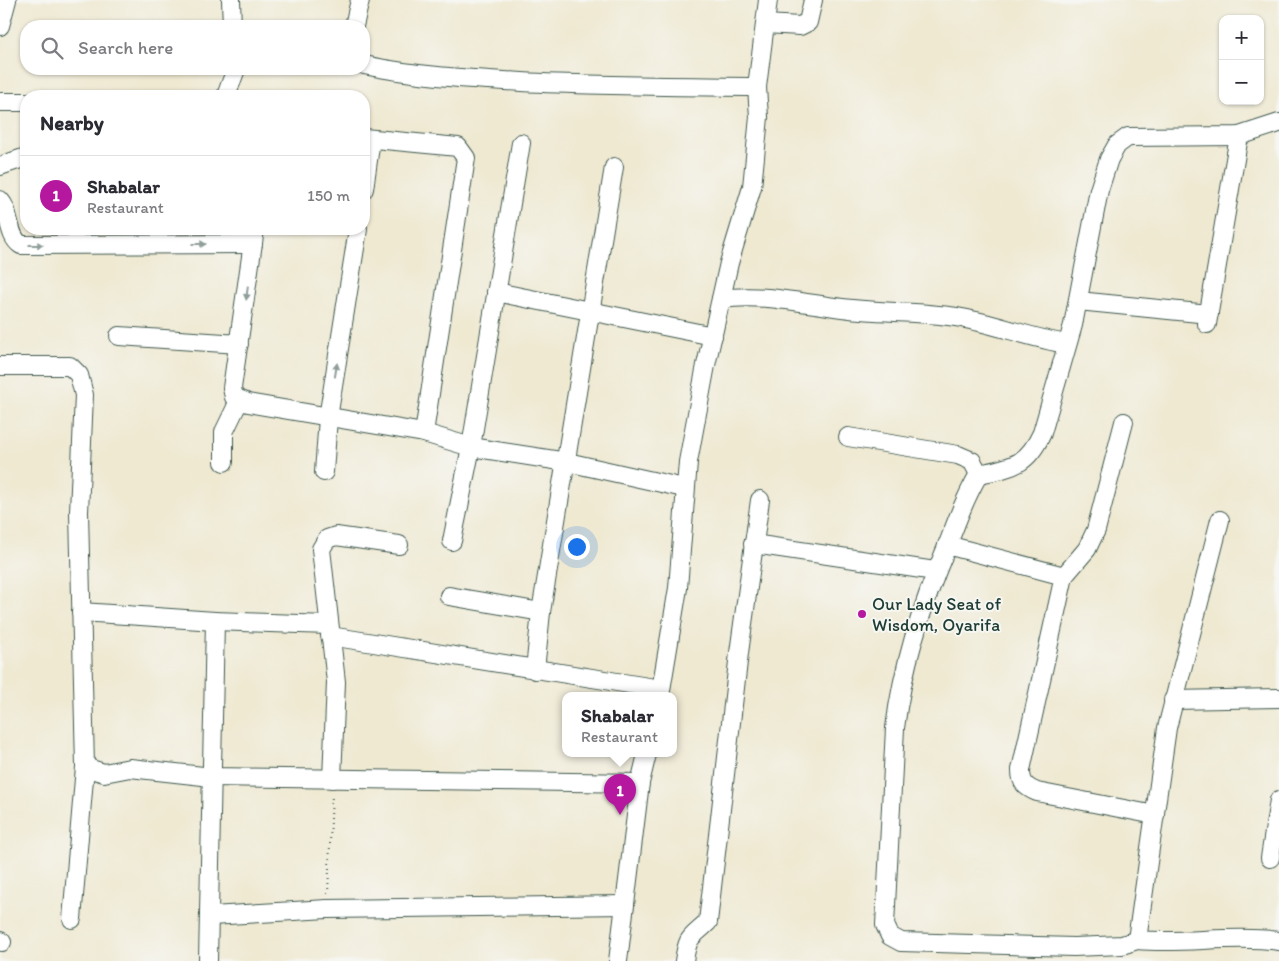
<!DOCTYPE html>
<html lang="en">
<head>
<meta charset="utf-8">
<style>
  :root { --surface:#fff; --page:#f7f7f7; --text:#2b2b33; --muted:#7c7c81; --line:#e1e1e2; --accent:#b5179e }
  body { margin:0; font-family:Itim,sans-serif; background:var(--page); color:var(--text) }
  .controls { position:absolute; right:15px; top:15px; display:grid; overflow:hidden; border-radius:10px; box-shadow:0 1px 4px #0004 }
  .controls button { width:45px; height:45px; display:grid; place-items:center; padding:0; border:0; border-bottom:1px solid var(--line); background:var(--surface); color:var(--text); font:25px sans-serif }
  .you { position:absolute; left:576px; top:546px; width:18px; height:18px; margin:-12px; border:4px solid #fff; border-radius:50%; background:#1a73e8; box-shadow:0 0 0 8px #1a73e833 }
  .badge { display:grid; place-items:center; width:32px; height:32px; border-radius:50%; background:var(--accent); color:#fff; font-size:16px; font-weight:700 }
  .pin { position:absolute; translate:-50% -41px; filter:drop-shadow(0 1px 2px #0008) }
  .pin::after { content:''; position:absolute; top:26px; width:18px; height:15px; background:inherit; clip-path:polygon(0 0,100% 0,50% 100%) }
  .popup { position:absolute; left:562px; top:692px; width:115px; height:65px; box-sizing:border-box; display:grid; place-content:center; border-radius:10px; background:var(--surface); filter:drop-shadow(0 1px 4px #0005); font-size:16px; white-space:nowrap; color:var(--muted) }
  .popup b { font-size:19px; color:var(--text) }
  .popup::after { content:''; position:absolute; left:50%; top:100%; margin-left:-10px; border:10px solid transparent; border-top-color:var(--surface) }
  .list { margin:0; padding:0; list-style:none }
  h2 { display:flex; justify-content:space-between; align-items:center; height:65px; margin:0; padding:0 20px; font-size:21px }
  h2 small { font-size:16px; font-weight:400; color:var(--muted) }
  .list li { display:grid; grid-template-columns:32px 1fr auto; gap:15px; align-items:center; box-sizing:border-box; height:80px; padding:0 20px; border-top:1px solid var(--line) }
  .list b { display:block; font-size:19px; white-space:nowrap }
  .list p { margin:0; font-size:16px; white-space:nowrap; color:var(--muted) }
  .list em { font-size:16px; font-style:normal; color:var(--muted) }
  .icon { flex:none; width:28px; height:28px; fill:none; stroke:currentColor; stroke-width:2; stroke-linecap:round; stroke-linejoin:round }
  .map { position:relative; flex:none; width:1279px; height:961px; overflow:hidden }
  .search { position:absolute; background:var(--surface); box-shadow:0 1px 4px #0004; left:20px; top:20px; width:350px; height:55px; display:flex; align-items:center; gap:12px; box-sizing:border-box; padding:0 18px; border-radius:20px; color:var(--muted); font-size:19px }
  .panel { position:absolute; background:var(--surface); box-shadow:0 1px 4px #0004; left:20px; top:90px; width:350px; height:145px; border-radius:20px }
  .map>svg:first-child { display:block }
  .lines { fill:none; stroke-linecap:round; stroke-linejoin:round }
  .minor-casing { stroke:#3e574c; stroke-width:20 }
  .path { stroke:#3e574c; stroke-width:2; stroke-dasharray:1 4; stroke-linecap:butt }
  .minor { stroke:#fff; stroke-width:18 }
  .oneway { fill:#8f9e9a }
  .poi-dot { fill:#b5179e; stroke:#f6f6f2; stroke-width:2 }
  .labels { text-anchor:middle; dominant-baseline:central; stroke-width:4; stroke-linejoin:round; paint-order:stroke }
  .poi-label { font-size:18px; fill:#1f3d34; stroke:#f6f6f2; text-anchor:start }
</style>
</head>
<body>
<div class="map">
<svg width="1279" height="961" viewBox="0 0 1279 961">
  <rect width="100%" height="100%" fill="#f6f6f2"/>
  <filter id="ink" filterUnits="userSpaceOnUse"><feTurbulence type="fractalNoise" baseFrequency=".02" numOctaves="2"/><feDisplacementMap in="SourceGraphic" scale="10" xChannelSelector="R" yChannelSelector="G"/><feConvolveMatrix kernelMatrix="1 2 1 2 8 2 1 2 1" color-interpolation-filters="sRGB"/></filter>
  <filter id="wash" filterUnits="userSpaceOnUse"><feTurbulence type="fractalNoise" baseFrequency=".0096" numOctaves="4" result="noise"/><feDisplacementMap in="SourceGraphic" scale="20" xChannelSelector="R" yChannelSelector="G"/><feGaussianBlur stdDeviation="1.12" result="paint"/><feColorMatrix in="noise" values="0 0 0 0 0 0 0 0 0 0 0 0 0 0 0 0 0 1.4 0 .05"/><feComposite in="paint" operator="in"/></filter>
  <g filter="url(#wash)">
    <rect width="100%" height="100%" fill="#efe9d2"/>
  </g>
  <g filter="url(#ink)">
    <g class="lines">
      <defs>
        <g id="minor">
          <path d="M231,0l1,26"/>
          <path d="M765,24l35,2 8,-4 5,-22"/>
          <path d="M0,26l7,-26"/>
          <path d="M354,26l6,-26"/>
          <path d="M364,65c52,11 104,14 158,17 78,4 157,4 235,5"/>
          <path d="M226,96l10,-27"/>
          <path d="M0,102h26"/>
          <path d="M364,138l94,9 8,11 -42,275"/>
          <path d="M521,143l-50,304 96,15 117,26"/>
          <path d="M0,166l26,-9"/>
          <path d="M364,189l7,-50"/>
          <path d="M0,200c11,12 7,36 21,45l232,-1"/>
          <path d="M255,229l-23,159 2,9 14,6 176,30 47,14 -19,94"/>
          <path d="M496,292l217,44"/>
          <path d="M721,299c40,-6 81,4 121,9 38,5 76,3 114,9 38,6 73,21 111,27"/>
          <path d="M1078,301l131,13"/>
          <path d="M1207,324l32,-188"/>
          <path d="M119,336l120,8"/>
          <path d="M0,366h70l9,9 5,20 -5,117 6,255 19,6 26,-5 82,9 428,6"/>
          <path d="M1124,422l-28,108 -9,19 -23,27 -43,194c0,13 4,17 16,22l118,23"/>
          <path d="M848,437l110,18 14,6 7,13"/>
          <path d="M224,462v-30l15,-31"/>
          <path d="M324,472l4,-54 30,-189"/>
          <path d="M1220,520l-53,208 -30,212 -15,5 -48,2 -173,-5 -11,-6 -5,-11 10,-197c8,-64 28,-126 53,-184 9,-24 18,-48 31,-70 33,-7 48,-8 63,-41l31,-108 26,-135 10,-31 8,-14 11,-8 111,-1 40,-13"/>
          <path d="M753,544l182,27"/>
          <path d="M947,545l117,31"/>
          <path d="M449,596l92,16"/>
          <path d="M81,612l134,9 114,4"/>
          <path d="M330,636l331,53"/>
          <path d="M535,670l6,-58 73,-445"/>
          <path d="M660,696l18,-108 10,-126 18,-97 23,-102 23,-76 7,-70 -2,-30 11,-87"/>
          <path d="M1173,700l106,-2"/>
          <path d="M332,779l4,-97 -15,-133 6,-10 9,-3 63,9"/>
          <path d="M1270,858l9,-58"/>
          <path d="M211,916l116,-7 298,-4"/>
          <path d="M72,919l13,-152"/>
          <path d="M1137,940c48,4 94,-5 142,1"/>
          <path d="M0,941l2,1"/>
          <path d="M208,961l7,-340"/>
          <path d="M618,961l22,-178 7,-29"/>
          <path d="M684,961c4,-27 7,-22 24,-39l31,-269 21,-153"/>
        </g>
      </defs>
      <use href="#minor" class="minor-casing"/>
      <path class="path" d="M328,894l4,-100"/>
      <use href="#minor" class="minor"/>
    </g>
    <defs><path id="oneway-solid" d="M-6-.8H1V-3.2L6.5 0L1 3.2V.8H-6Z" transform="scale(1.25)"/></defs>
    <g class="oneway">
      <use href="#oneway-solid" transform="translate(199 244)"/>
      <use href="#oneway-solid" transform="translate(36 245)"/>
      <use href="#oneway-solid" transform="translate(247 293) rotate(97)"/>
      <use href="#oneway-solid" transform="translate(336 370) rotate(-81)"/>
    </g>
  </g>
  <circle class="poi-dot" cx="862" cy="614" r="5"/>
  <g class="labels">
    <g class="poi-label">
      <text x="872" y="604">Our Lady Seat of<tspan x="872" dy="21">Wisdom, Oyarifa</tspan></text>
    </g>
  </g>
</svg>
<div class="controls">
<button>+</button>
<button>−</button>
</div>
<div class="you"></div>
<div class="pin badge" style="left:620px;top:815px">1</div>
<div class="popup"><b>Shabalar</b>Restaurant</div>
<div class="search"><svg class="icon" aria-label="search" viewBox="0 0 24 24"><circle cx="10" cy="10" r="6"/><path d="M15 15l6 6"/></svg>Search here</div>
<section class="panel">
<h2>Nearby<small></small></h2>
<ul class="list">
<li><span class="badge">1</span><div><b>Shabalar</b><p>Restaurant</p></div><em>150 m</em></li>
</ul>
</section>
</div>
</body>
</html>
